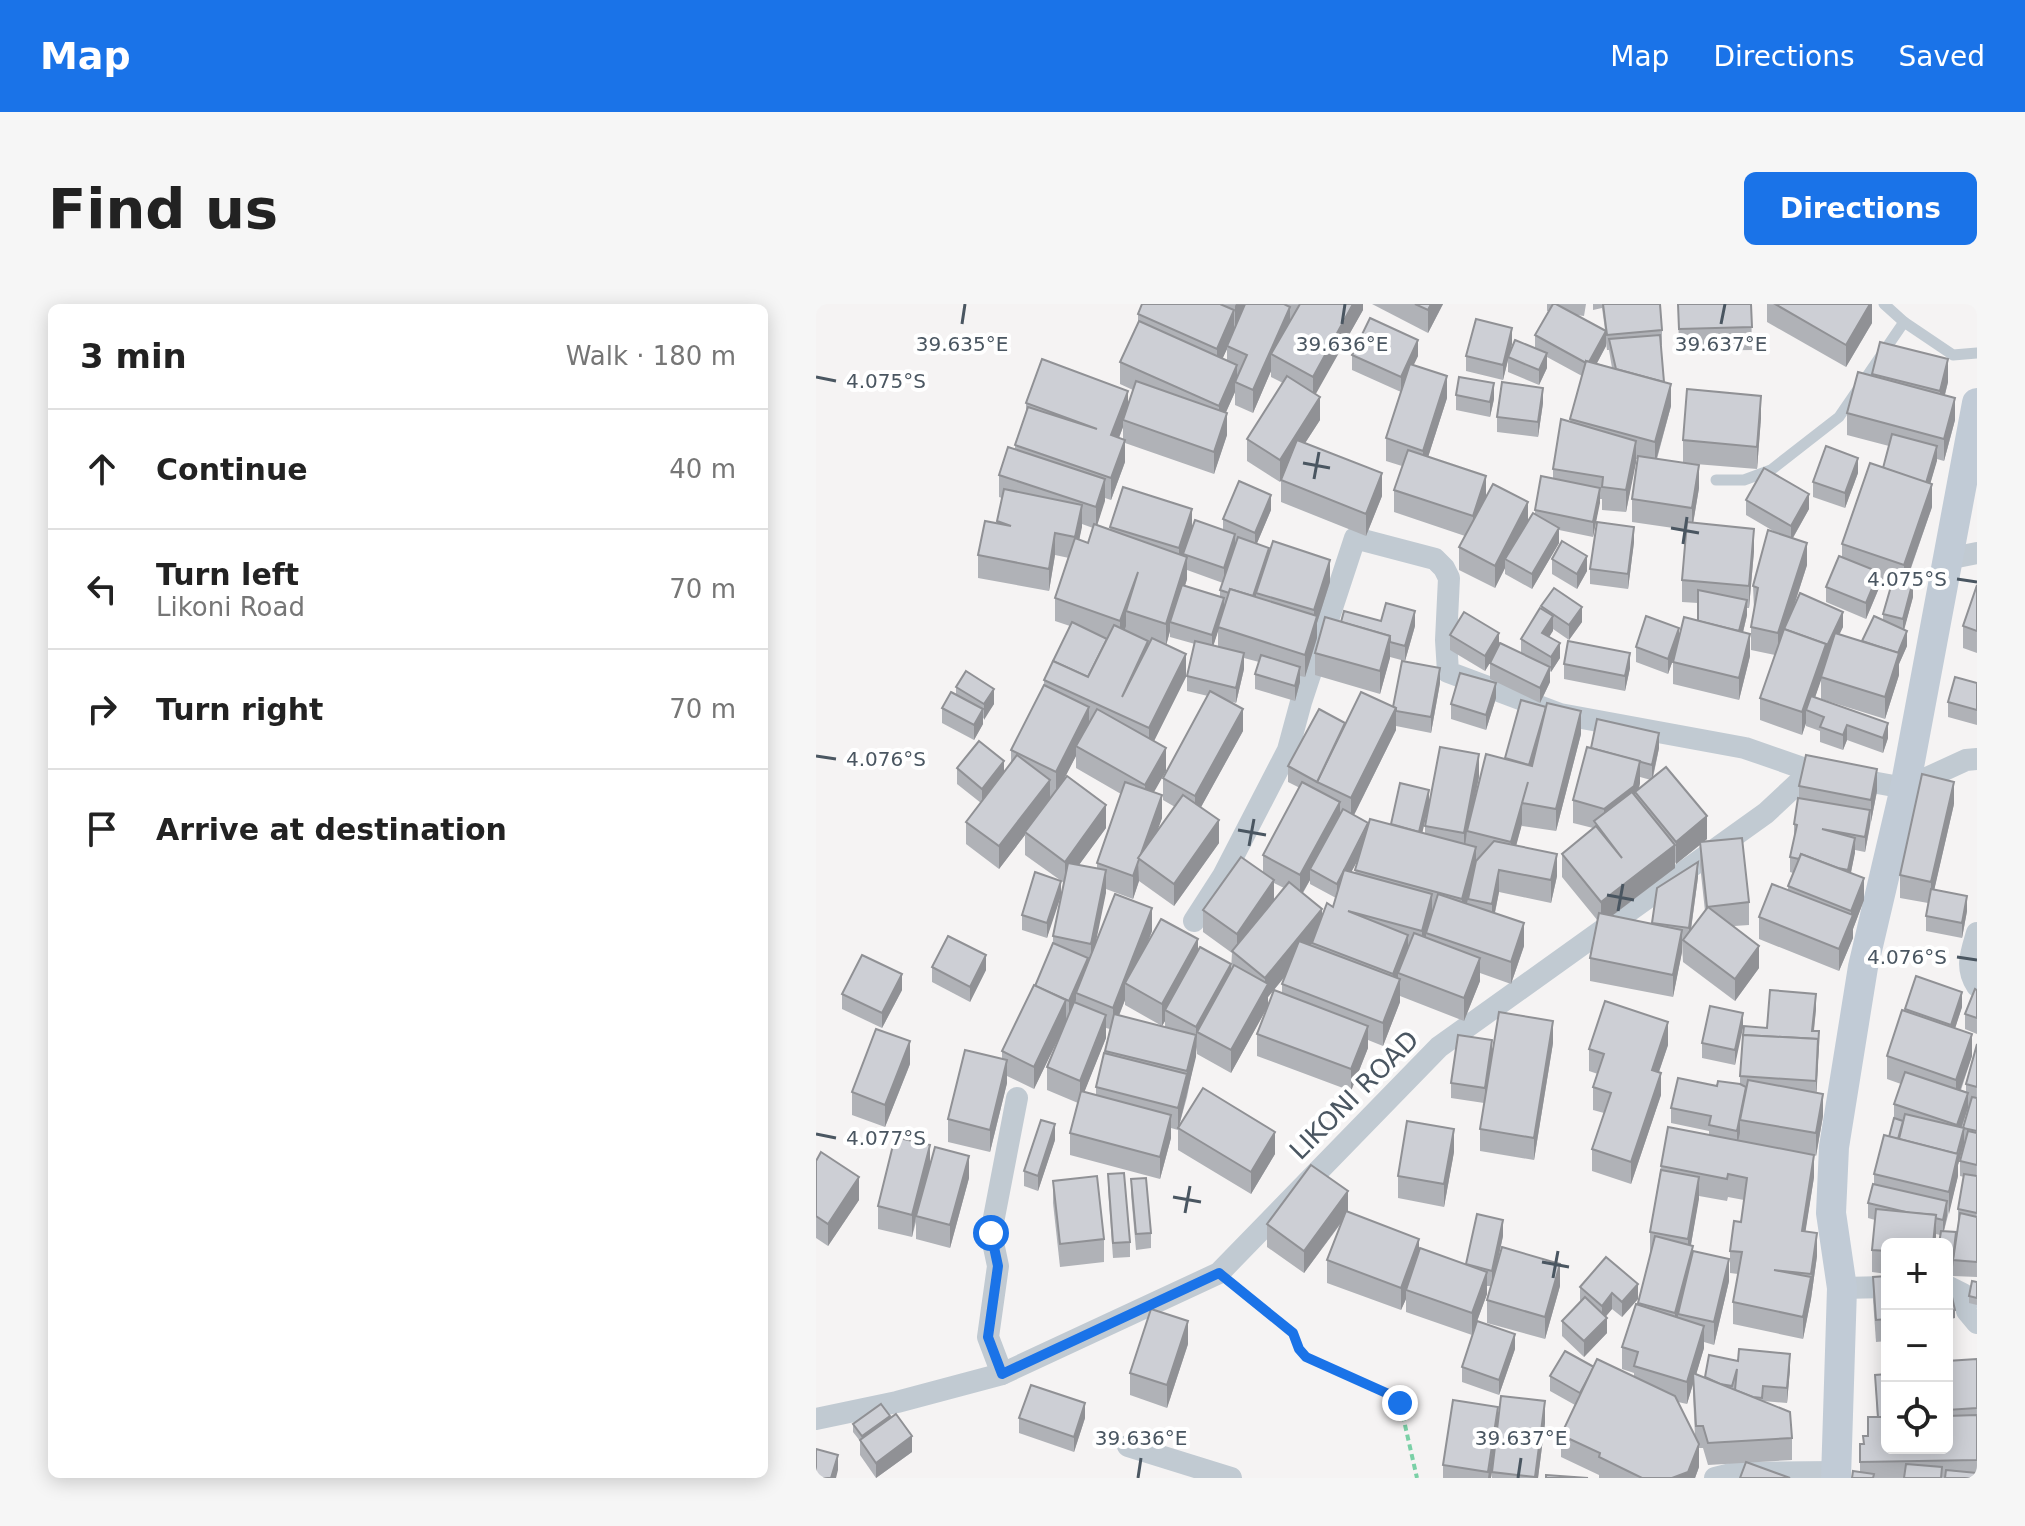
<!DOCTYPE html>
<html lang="en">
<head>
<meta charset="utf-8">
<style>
  :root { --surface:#fff; --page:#f6f6f6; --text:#222; --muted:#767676; --line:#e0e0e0; --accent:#1a73e8 }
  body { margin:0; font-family:"DejaVu Sans",sans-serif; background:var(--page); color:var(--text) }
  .controls { position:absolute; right:24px; bottom:24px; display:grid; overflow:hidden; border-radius:12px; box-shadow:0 4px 20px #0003 }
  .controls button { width:72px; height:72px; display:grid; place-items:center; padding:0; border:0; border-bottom:2px solid var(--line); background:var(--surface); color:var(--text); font:40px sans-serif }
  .stop { position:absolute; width:24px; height:24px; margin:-18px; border:6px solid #1a73e8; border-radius:50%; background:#fff }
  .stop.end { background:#1a73e8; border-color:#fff; box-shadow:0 2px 8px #0008 }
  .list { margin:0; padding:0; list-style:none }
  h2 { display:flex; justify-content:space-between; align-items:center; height:104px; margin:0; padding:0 32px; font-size:34px }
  h2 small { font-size:26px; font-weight:400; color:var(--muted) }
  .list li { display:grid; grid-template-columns:52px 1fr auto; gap:24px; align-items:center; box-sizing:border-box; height:120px; padding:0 32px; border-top:2px solid var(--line) }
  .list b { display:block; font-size:30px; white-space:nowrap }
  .list p { margin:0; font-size:26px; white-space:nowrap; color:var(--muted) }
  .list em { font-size:26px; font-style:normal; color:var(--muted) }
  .icon { flex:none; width:44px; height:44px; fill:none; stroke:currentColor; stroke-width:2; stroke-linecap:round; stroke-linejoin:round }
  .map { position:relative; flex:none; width:1161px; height:1174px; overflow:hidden; border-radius:12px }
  header { display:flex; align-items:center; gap:48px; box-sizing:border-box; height:112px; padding:0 40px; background:var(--accent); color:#fff }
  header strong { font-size:38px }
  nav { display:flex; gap:44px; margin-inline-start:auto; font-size:28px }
  .intro { display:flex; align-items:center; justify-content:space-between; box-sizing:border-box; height:192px; padding:0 48px }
  h1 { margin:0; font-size:56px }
  .button { padding:20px 36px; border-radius:12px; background:var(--accent); color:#fff; font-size:28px; font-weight:700 }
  main { display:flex; gap:48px; padding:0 48px }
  aside { flex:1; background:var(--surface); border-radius:12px; box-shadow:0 4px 20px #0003 }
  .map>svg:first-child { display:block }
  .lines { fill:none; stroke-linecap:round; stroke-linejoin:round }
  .path { stroke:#7ad0a6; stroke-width:4; stroke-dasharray:6 4; stroke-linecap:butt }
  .lane { stroke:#c1cad2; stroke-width:11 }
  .street { stroke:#c1cad2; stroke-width:22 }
  .secondary { stroke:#c1cbd6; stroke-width:30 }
  .wall { fill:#b0b2b7; fill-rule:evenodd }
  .shaded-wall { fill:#909195 }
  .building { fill:#cdcfd5; stroke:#909195; stroke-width:2 }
  .route { stroke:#1a73e8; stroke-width:10 }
  .ticks { fill:none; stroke:#4a5661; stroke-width:3 }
  .labels { text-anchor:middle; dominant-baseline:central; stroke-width:8; stroke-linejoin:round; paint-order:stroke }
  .street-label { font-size:26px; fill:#4a5661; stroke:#fff }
  .ticks-label { font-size:20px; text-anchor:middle; fill:#4a5661; stroke:#fff; stroke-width:8; stroke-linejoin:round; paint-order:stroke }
</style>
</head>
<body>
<header>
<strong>Map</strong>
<nav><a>Map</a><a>Directions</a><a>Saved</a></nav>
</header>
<div class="intro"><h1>Find us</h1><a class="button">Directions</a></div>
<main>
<aside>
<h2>3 min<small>Walk · 180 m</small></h2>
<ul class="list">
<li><svg class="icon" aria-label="ahead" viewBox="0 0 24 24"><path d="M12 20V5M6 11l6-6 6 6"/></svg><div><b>Continue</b></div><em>40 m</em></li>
<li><svg class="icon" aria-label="left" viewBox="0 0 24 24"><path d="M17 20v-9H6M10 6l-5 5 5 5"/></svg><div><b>Turn left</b><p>Likoni Road</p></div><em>70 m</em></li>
<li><svg class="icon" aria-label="right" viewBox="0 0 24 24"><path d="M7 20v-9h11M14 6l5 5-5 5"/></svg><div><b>Turn right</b></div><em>70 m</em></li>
<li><svg class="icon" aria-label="arrive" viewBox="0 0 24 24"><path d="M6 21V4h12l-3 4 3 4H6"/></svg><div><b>Arrive at destination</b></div></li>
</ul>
</aside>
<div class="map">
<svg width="1161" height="1174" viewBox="0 0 1161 1174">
  <rect width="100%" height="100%" fill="#f5f3f3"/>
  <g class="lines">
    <path class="path" d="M419,982l58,47 6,16 7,8 87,39 7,7 17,75"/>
    <g class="lane">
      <path d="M1068,0l20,18 49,33 24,-2"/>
      <path d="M900,176h28l27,-10 68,-53 65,-95"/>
    </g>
    <g class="street">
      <path d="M1131,255l30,-6"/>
      <path d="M378,617l29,-45 65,-126 13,-48 54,-164 80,21 9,9 5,10 -3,62 2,32 112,42 185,34 66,23"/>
      <path d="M1161,629c-6,20 -12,35 0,53"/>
      <path d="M1131,982l16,8 4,17 10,12"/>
      <path d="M1026,984l45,-1"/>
      <path d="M186,1070l-14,-37 10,-71 -7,-33 26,-135"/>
      <path d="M0,1115l81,-17 105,-28 217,-101 220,-226 327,-234 45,-42 94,17 61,-28 11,-1"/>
      <path d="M312,1142l103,32"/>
      <path d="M899,1174l20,-5 102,-1"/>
    </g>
    <path class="secondary" d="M1020,1174l6,-190 -11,-75 3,-66 29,-180 42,-179 72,-385"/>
  </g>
  <g class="wall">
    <path d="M326,0h221v6l-48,84 5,26 -15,23 77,53 -16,40 -85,-34v-22l-1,2 -33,-21v-22l36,-56 -12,-6v-6l-18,42 -18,-8v-13l-9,20 1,23 -13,39 -89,-31v19l-14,38 -6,-2 -8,27 13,4v-2l113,3v-11l48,-9 -14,33 12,10 61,29 -13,41v15l-12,39 -5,-1v6l-5,19 -40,-12v-15l4,-12 -15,-4v11l-8,34 -7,-2 14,30 -42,76 18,36 -45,63 -35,-25 -6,18 -27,-10 -11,55 57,-13 -5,14 51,5 33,20 1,-17 -29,-21v-22l60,-37v-18l37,-67 -12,-6v-16l57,-43 48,-16 47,-24 -9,50 -35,-7v4l-42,85 14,8 57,11v-8l54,-49 -7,33 33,-51 76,-25 -25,97 -34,-5v-2l-6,21 41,31 -6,27 -52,-11 -4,21 29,33 -13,38 -31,-11v8l-16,40 -64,-25v6l-17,44 -15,-6v8l-17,43 -94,-35v-22l10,-26 -36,65 -34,-19v-7l-10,50 -8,29 96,28 -24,40 -73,-44v-20l-7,-2v10l-11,41 -90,-24v-22l8,-30 -31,-13v-23l18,-43 -31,65 -27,-13v7l-17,69 -42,-10v-23l54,-60v-8l33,-65 18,-43v-7l11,-53 -3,-2 -14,57 -25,-8v-15l38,-35 -35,-25v-20l-26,34 -33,-25v-22l15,-19 -24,-19v-16l47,4 7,-9v-13l33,-64v-6l26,-54 -15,-5v-23l14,-40 -14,-3 -6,36 -71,-13v-23l19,-32 5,-25 -3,-1v-22l16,-26v-4l11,-32v-10l102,2 5,-15 -13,-6v-22l18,-38v-10zM411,45v11l-5,-2zM307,123v12l-4,-1zM266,220l11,4 -5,15 -9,-3zM371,266l36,13 -3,7v7l-35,-11 2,-7zM402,326v17l-5,-1zM354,327v6l25,7 -8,32v15l21,5 -45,82v22l12,7 -19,26 6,-15 -9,-26 13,-21 -12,-30 32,-64 -20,-32zM260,452v12l45,26 -24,69v5l-18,-3 27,-37 -45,-45zM542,555l-3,14 -4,-1zM494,576v4l26,14 -3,9 -11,11 -19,-25zM458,579l10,5 -10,12zM470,671l-4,9v9l-8,-3zM458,686l-6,16v-9zM309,696v5l37,21 3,-5v6l-46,-11zM290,724l4,1 -14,58v8l-12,-3 22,-54z"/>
    <path d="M556,0h71l-15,29z"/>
    <path d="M731,0h39l-2,12 -8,-1 29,15 -3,-22 -9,2v-6h67l2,26v15h-1l3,37 7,24 -14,53 42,29 -6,35 61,28 -5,57h-2v7l-4,17 7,24 -11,44 -66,-16v-22l2,-8 -7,20 -32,-12v-15l43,-9 19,-17v-18l-16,-1v-22l5,-50 -55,-8v-23l6,-40h-2l-10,53 -24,-2v-11h-2l-7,38 -34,-7v13l-27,46 -27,-15v-6l-10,20 -36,-18v-23l6,-11 -71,-24v-22l8,-24 -16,-5v-23l15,-46 -49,-22v-15l66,1 -5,9 34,33 -19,59 58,39 42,25 7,-7v-4l18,-32v-9l17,-48 12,-45 -35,-19v11l-8,17 -31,-13v-12l-5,20 -37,-9v-15l46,-12 -2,8 25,-4v-13l14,-24h-2zM790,39l1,7h2l3,18 -15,-5 9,-17z"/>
    <path d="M862,0h73l1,46 -73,1z"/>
    <path d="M951,0h105v19l-26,44 -79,-45z"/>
    <path d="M1056,70l76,8 -3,13 10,25 -11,41 -7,-2 -7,25 2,23 -25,73 6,17 -9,32 3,17 -8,18v11l-14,44 -64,-20v-20l-6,18 73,41 -5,15 -36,-13 -4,10 -23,-8v-11l-14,-5v-3l-4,12 -42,-15v-22l15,-43 -24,-5v-23l3,-18 -1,-23 22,-54 -29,-17v-15l63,9 -16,29 14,27 -14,44 50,18 -4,7 23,7 21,-21v-6l9,-31 -13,-4v9l-13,31 -40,-17v-15l16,-30v-13l41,-76 6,-22 -42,-11v-22l25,-37z"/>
    <path d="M640,91l38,4 -4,18 -34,-7z"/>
    <path d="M727,99l-5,34 -41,-5v-15z"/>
    <path d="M945,114l-4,51 -74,-6v-23z"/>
    <path d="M1042,169l-13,35 -32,-11v-15z"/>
    <path d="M818,238l-6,47 -38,-5v-15z"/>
    <path d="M736,255l35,12 -10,18 -25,-15z"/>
    <path d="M1161,281v68l-14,-5v-22z"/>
    <path d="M725,302l41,16 -13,18 -16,-11 -4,8 11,21 -9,14 -1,-1v11l-10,21 -50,-24v-16l2,-4 -7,12 -35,-21v-15l49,11 22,7v-14l20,-30z"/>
    <path d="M565,317l34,5 -10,35 -15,-4 -10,37 -65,-19v-22l26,-31z"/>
    <path d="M748,360l66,4 -5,23 -61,-12z"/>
    <path d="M1161,379v42l-29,-8v-15z"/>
    <path d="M140,383l38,17 -11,15v5l-9,16 -32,-17v-15l14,-13z"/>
    <path d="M680,394l-10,32 -35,-11v-15z"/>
    <path d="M775,444h68l-6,30 54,61 -4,3 46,60v23l-15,1 25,42 -24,33 -52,-39 -1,-20v10l-9,45 -83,-16v-23l8,-37 -36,-44v-23l31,-26 -20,-5v-23zM824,473l11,3 -12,9 1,-6zM884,541v20l5,46 -14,19 7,-53 -46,47 -40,-8 63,-48v-6l1,2z"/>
    <path d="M983,482l78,5 -12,61 -10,-2 -4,23 13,27 -11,29v9l-14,33 -80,-32v-22l29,-27v-4l5,-13 -3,-1v-15l4,-17v-16l5,-26z"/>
    <path d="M1138,500l-20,86 33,21 -5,27 -36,-7v-15l2,-13 -28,-5v-23z"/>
    <path d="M116,663l54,3 -16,32 -38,-20z"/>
    <path d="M86,686l-20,38 -40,-19v-15z"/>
    <path d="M1161,686v44l-12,-5v-15z"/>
    <path d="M1146,703l-7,21 17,28 -11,34 5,2v-8l11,-40v233l-24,-1v-7l-1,6 -5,-1v-30l-7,-9 -4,-1 -49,10v30l-15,-2v-22l3,-30 -7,-2v-15l6,-19v-10l15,-37 5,-18v-15l7,-20 -14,-5v-23l18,-47zM1152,803l-5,21h-1zM1148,839l-4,18v15l4,1 -6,32v15l-2,15 -12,-8 14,-55v-11z"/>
    <path d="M1000,705l-2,22 5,15 -3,46 7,24 -7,40 -2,-1v22l-9,55 12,24 -6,43 -8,40 -70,-15v-22l5,-28 -8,-1v-22l11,-29 3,-22 -16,-3 -1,4 -28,-5 -8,49 2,8 36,28 -15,64 -10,-3v6l-8,26 9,4 33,-17 52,8 -3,34 -24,-2 29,37v22l-84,5 -5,-17h-4v19l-4,11h-96v-3l-38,-18v-22l14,-30 -25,-14v-15l44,-9 40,10v-4l-12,-4v-22l16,-42 12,-51v-22l11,-66 48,-31v-4l-38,-8v-15l46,-22 23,-2v-8l27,-48zM877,1080v11l2,41 -17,-34 9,2z"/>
    <path d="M927,709l-8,52 -33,-7v-15z"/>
    <path d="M737,739l-19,117 -54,-9v-22l4,-26 -33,-5v-15l41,-28z"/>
    <path d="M852,741l-9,27 2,23 -30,89 -39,-13v-22l12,-36 -11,-3v-23l5,-13 -9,-3v-22z"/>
    <path d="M94,760l-25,63 -33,-12v-23z"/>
    <path d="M239,836l-17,51 -14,-5v-15z"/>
    <path d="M638,848l-10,55 -46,-9v-22z"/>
    <path d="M0,857l43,39 -31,46 -12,-8z"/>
    <path d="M114,862l39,12 -19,70 -34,-9v-17l-4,15 -34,-8v-23z"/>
    <path d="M292,870l22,68v15l-17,1 -5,-69z"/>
    <path d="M315,875l20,54v15l-15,2 -5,-56z"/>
    <path d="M237,877l51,58v23l-44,5 -7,-64z"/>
    <path d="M532,908l71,38 47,14 37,-28 -8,37 65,13 -15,53 -58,-16v-23l4,-14h-4v8l-10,27 38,28 -16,46 -37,-13v-15l10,-32 -66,-23v-13l-5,11 -74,-27v-23l15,-38 -38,51 -37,-26v-23z"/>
    <path d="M1071,972v65l-11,1 -3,-42v-23z"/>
    <path d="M1161,978v23l-8,-2v-7z"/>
    <path d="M764,983l58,12 -16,18 -10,-8 -6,7 1,17 -23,24 -22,-21v-15l18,-19z"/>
    <path d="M372,1040l-21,64 -37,-13v-22z"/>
    <path d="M1131,1048l1,9 29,-2v119h-125l8,-6v-28h4l13,-27 -2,-42 12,73h60z"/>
    <path d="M74,1114l22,34 -36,26 -16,-23v-14l-7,-9v-8z"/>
    <path d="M203,1114h66l-11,34 -55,-19z"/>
    <path d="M682,1114l47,5 -7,55h-46v-6l-1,6h-48v-13z"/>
  </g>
  <g class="shaded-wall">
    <path d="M420,0h9l-10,25v-23z"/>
    <path d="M537,0h10v6l-50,89v-22z"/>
    <path d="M615,0h12l-15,29v-23z"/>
    <path d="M1054,0h2v19l-26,44v-22z"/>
    <path d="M474,3v22l-19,25v17l-18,42v-23z"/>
    <path d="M418,6v22l-7,14v3l-10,22v-22z"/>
    <path d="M696,24v16l-9,36v-15z"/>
    <path d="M790,27v15l-18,34v-16z"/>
    <path d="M602,36v16l-17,36v-15z"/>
    <path d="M731,49v15l-8,17v-15z"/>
    <path d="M1132,55v23l-8,31v-22z"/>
    <path d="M421,61v18l-2,-1v10l-16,36v-22z"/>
    <path d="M631,72v22l-24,75v-22z"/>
    <path d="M678,79v16l-4,18v-15z"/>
    <path d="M855,80v22l-16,58v-22z"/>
    <path d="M727,84v15l-5,34v-15z"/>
    <path d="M312,87v22l-5,7v7l-12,31v-23z"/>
    <path d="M945,92v22l-4,51v-22z"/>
    <path d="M504,93v23l-40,62v-22z"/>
    <path d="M1139,94v22l-11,41v-22z"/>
    <path d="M411,109v22l-13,39v-22z"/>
    <path d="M309,136v22l-14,38v-22z"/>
    <path d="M820,137v22l-10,49v-22z"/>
    <path d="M1121,142v15l-11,37v-15z"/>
    <path d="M1042,154v15l-13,35v-15z"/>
    <path d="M883,161v23l-7,42v-22z"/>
    <path d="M566,169v23l-16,40v-22z"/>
    <path d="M670,172v23l-13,39v-22z"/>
    <path d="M289,175v22l-9,28v-22z"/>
    <path d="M1116,180v23l-28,80v-22z"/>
    <path d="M784,184v15l-7,34v-15z"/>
    <path d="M993,190v15l-18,32v-15z"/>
    <path d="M455,191v15l-16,38v-15z"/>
    <path d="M712,198v22l-23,35v9l-10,20v-22z"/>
    <path d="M266,201v22l-7,32v-22z"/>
    <path d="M376,205v22l-13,40v-23z"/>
    <path d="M818,223v15l-6,47v-15z"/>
    <path d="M743,224v15l-27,46v-15z"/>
    <path d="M938,225v22l-5,57v-22z"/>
    <path d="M239,229v22l-6,36v-22z"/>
    <path d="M419,230v15l-11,34v-15z"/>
    <path d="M991,239v22l-29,90v-22z"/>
    <path d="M453,244v15l-13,30v7h-5z"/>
    <path d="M771,252v15l-10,18v-15z"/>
    <path d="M371,253v22l-14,44 -3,-1v9l-4,15v-22z"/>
    <path d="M514,256v22l-13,41v15l-12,39v-22l9,-30v-15z"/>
    <path d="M322,268l-12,39v15l-6,17v-22z"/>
    <path d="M1063,268v16l-13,31v-16z"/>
    <path d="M1097,277v16l-10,37v-15z"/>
    <path d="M408,294v15l-12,37v-15z"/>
    <path d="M931,296v15l-8,34v-15z"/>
    <path d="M766,303v15l-13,18v-15z"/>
    <path d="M599,307v15l-10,35v-15z"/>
    <path d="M1027,308v15l-17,36v-15z"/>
    <path d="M737,312v15l-11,17v-15z"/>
    <path d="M863,324v15l-11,31v-15z"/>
    <path d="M1091,327v15l-8,18v11l-14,44v-22l11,-40z"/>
    <path d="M683,329v15l-14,23v-15z"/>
    <path d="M934,330v22l-11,44v-22z"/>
    <path d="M574,332v22l-10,36v-23z"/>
    <path d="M332,337v22l-26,34z"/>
    <path d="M744,339v15l-9,14v-15z"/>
    <path d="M1010,340v22l-16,46 -4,-2v13l-4,12v-23z"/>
    <path d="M428,349v16l-8,34v-15z"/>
    <path d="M814,349v15l-5,23v-15z"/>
    <path d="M370,350v23l-37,74v-23z"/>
    <path d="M484,363v15l-5,19v-15z"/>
    <path d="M734,363v15l-10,21v-15z"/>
    <path d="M624,364v15l-9,50v-16z"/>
    <path d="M680,379v15l-10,32v-15z"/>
    <path d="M178,385v15l-10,16v-16z"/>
    <path d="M273,403v23l-13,16v10l-20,39v-23z"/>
    <path d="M730,403l-17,73v-15z"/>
    <path d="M580,404v22l-45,91v-23z"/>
    <path d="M167,405v15l-9,16v-15z"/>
    <path d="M427,405v22l-48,87v-22z"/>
    <path d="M765,407v23l-25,97v-22z"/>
    <path d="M1072,419v15l-5,15v-15z"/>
    <path d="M1031,421v15l-4,10v-15z"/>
    <path d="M843,429v15l-7,32v-15z"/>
    <path d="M350,444v23l-21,37v-23z"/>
    <path d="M663,450v23l-11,54h-1l-3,24v-22z"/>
    <path d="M188,457v15l-22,28v-15z"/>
    <path d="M824,457v22l-3,12 -2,-3v13l-31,26v-22z"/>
    <path d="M1061,465v22l-6,31v-22z"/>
    <path d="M234,476v22l-25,30v3l-26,34v-23z"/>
    <path d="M1138,478v22l-23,100v-22z"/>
    <path d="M613,486v15l-11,46v-15z"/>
    <path d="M346,491v23l-16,45 -7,-4z"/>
    <path d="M524,498v23l-30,44v11l-10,17v-22z"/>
    <path d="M706,499v21l-11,41v-23z"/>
    <path d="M290,501v23l-41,56v-22z"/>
    <path d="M1054,506v15l-5,27v-15z"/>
    <path d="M891,512v23l-31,25v-22z"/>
    <path d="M403,516v23l-45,63v-22z"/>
    <path d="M553,519v16l-32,60v-15z"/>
    <path d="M1039,534v15l-7,33v-16z"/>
    <path d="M859,541v23l-74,56v-22z"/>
    <path d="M660,543v23l-14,51v-22z"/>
    <path d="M741,550v22l-6,27v-23z"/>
    <path d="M322,557l1,20 -6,18v-23z"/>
    <path d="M882,558v15l-9,66v-15z"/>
    <path d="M290,566v23l-15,73v-22z"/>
    <path d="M683,566v22l-7,34v-22z"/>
    <path d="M1048,574v22l-11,29v9l-14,33v-22l12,-30v-8z"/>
    <path d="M458,576v23l-37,53v-22z"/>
    <path d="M245,577v15l-14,42v-15z"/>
    <path d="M616,590v22l-6,17v7l-4,14v-23z"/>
    <path d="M1151,592v15l-5,27v-15z"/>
    <path d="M336,604v23l-22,55 -5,-3v17l-12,30v-22z"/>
    <path d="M506,605v22l-54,66v9l-37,67v-23l34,-61v-11z"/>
    <path d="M708,619v23l-13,38v-22z"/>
    <path d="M866,626v22l-9,45v-22z"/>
    <path d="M592,631v22l-10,16v9l-5,14v-22z"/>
    <path d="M382,635v23l-33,48v11l-3,5v-22z"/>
    <path d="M943,642v22l-24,33v-22z"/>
    <path d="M170,651v15l-16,32v-15z"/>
    <path d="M272,654v15l-12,20v7l-7,16v-15z"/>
    <path d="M664,654v23l-16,40v-23z"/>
    <path d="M415,660v22l-34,46 -1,25 -18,73v-22l18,-73v-8z"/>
    <path d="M86,670v16l-20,38v-15z"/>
    <path d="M584,675v23l-17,44v-23z"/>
    <path d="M1146,688v15l-11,34v-16z"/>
    <path d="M1000,690v15l-4,37v-15z"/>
    <path d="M250,696v23l-32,66v-22z"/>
    <path d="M927,709v15l-8,37v-15z"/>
    <path d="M290,711v23l-26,65v-22z"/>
    <path d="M737,717v22l-19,117v-22z"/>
    <path d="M852,718v23l-16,47v-22z"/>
    <path d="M552,722v22l-17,43v-22z"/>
    <path d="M1003,727v15l-3,57v-22z"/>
    <path d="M1156,730v22l-16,46v-22z"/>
    <path d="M676,736v15l-7,48v-15z"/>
    <path d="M94,737v23l-25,63v-22z"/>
    <path d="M191,756v23l-17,69v-22z"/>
    <path d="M845,769v22l-30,89v-22z"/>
    <path d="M1152,789v15l-11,32v-15z"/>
    <path d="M1007,790v22l-7,40v-23z"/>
    <path d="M355,811v23l-11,41v-22z"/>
    <path d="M924,816v13l-3,13v-15z"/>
    <path d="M239,820v16l-17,51v-15z"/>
    <path d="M1148,824v16l-6,21v11l-9,38v-22z"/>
    <path d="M638,825v23l-10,55v-23z"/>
    <path d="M459,828v22l-24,40v-22z"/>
    <path d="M114,841v23l-14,48 -4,21v-22z"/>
    <path d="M998,851v22l-12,77v-23z"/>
    <path d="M153,852v22l-19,70v-23z"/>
    <path d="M43,873v23l-31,46v-22z"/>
    <path d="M883,873v22l-11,62v-22z"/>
    <path d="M532,887v22l-44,60v-22z"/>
    <path d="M1131,897v15l-4,19v-15z"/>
    <path d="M1120,911v22l-1,7h-2z"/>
    <path d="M687,916v16l-11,51v-16z"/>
    <path d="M1001,929v23l-6,43 -8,40v-22l8,-37z"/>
    <path d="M603,935v22l-13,29v9l-5,11v-22z"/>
    <path d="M877,942v22l-15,46v10l-3,11v-22z"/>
    <path d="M913,955v22l-15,64v-23z"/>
    <path d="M744,960v22l-15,53v-22z"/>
    <path d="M671,968v22l-15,41v-22z"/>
    <path d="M822,980v15l-16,18v-15z"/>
    <path d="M796,989v16l-10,12v-15z"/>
    <path d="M1139,1006v8l-8,2v-8z"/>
    <path d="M791,1014v15l-23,24v-16z"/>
    <path d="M372,1017v23l-21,64v-23z"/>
    <path d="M888,1022v22l-10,34 -1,-9v11l-6,20v-22z"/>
    <path d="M699,1030v15l-16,46v-15z"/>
    <path d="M974,1050v15l-3,34v-15z"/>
    <path d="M729,1097v22l-7,55h-3z"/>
    <path d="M269,1099v15l-11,34v-15z"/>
    <path d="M682,1103v22l-7,49h-3z"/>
    <path d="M74,1112v8l-28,20v-8z"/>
    <path d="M96,1132v16l-36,26v-15z"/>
    <path d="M883,1140v23l-4,11h-23z"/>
    <path d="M22,1151v15l-2,8h-5z"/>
  </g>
  <g class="building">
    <path d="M326,0h78l14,6 -17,39 -79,-35z"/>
    <path d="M429,0h39l6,3 -37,83 -18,-8 12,-27 -20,-9z"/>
    <path d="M484,0h53l-40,73 -42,-23z"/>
    <path d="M599,0h16l-3,6z"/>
    <path d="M737,0h3l50,27 -17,31 -3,-1v2l-51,-28z"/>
    <path d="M787,0h57l2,26 -55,5z"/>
    <path d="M862,0h73l1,23 -73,2z"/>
    <path d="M959,0h95l-24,41z"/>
    <path d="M554,14l48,22 -17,37 -49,-22z"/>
    <path d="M660,15l36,9 -9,37 -37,-9z"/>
    <path d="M323,17l98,44 -18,41 -99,-44z"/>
    <path d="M844,31l4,47 -48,-13 -7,-30z"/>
    <path d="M699,36l32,13 -8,17 -31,-13z"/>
    <path d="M1064,38l68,17 -8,32 -68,-17z"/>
    <path d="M226,55l86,32 -17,44 14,5 -14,38 -96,-33 13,-38 69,22 -71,-26z"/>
    <path d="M770,57l85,23 -16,58 -85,-23z"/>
    <path d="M594,60l37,12 -24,75 -37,-13z"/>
    <path d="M1042,68l97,26 -11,41 -97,-26z"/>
    <path d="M471,72l33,21 -40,63 -33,-21z"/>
    <path d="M643,73l35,6 -4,19 -34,-7z"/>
    <path d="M320,77l91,32 -13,39 -91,-32z"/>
    <path d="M686,78l41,6 -5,34 -41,-5z"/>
    <path d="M871,85l74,7 -4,51 -74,-7z"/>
    <path d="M745,115l75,22 -10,49 -24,-3 1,-10 -50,-8z"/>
    <path d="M1076,130l45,12 -11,37 -43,-15z"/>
    <path d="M481,136l85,33 -16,41 -85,-34z"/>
    <path d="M1010,142l32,12 -13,35 -32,-11z"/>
    <path d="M192,143l97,32 -9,28 -97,-32z"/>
    <path d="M592,146l78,26 -13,40 -79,-26z"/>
    <path d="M822,152l61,9 -7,43 -60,-9z"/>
    <path d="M1054,159l62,21 -28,81 -62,-21z"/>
    <path d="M948,164l45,26 -18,32 -45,-26z"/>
    <path d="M725,172l59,12 -7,34 -58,-12z"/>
    <path d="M423,177l32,14 -16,38 -32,-14z"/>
    <path d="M677,180l35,18 -33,64 -36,-19z"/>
    <path d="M307,183l69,22 -13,39 -69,-21z"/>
    <path d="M188,185l78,16 -7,32 -20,-4 -6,36 -71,-14 7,-34 26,5 -14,-5z"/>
    <path d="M717,209l26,15 -27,46 -27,-15z"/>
    <path d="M379,216l40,14 -11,34 -41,-14z"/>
    <path d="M781,218l37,5 -6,47 -38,-5z"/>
    <path d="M871,218l67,7 -5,57 -67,-6z"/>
    <path d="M278,220l93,33 -21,67 -40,-13 12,-39 -18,49 -65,-23 20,-60 13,5z"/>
    <path d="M952,226l39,13 -29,90 -27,-6 7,-39 -5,-2z"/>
    <path d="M422,233l31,11 -16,48 -23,-7 -1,4 -9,-3z"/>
    <path d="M457,237l57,19 -16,50 -58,-17z"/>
    <path d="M746,237l25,15 -10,18 -25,-15z"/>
    <path d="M1023,252l40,16 -13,31 -40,-16z"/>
    <path d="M1078,272l19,5 -10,38 -20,-5z"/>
    <path d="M366,281l42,13 -12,37 -42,-13z"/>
    <path d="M1161,281v46l-14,-5z"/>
    <path d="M738,284l28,19 -13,18 -28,-19z"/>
    <path d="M414,285l87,27 -12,39 -87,-28z"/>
    <path d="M882,286l49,10 -8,31 -41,-10z"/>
    <path d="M984,289l43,19 -17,36v-4l-42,-15z"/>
    <path d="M570,299l29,8 -10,35 -15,-4v-6l-49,-14 3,-11 37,10z"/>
    <path d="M724,304l13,8 -11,17 18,10 -9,14 -30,-18z"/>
    <path d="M648,308l35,21 -14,23 -35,-21z"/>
    <path d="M830,312l33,12 -11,31 -32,-12z"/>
    <path d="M1058,312l33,15 -9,22 -36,-12z"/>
    <path d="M509,313l65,19 -10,35 -65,-18z"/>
    <path d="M868,313l66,17 -11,44 -66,-16z"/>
    <path d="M256,318l35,17 -19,38 -35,-16z"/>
    <path d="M298,321l34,16 -26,56 30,-59 34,16 -37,74 -105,-48 9,-19 35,16z"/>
    <path d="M968,325l42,15 -24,68 -42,-14z"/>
    <path d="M1019,329l64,20 -14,44 -64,-20z"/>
    <path d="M379,337l49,12 -8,35 -49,-12z"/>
    <path d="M752,337l62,12 -5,23 -61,-12z"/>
    <path d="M684,339l50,24 -10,21 -50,-25z"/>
    <path d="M445,351l39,12 -5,19 -40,-12z"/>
    <path d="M586,357l38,7 -9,49 -35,-6v-3l-3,-1z"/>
    <path d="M150,367l28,18 -10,15 -28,-17z"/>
    <path d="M644,369l36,10 -10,32 -35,-11z"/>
    <path d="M1139,373l22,6v27l-29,-8z"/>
    <path d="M228,381l45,22 -33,65 -45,-22z"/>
    <path d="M394,387l33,18 -48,87 -32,-18z"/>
    <path d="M135,388l32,17 -9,16 -32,-17z"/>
    <path d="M545,388l35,16 -45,90 -34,-16z"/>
    <path d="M995,392l77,27 -5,15 -36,-13 -4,10 -23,-8 4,-10 -18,-7z"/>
    <path d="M705,396l25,7 -17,58 -24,-7z"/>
    <path d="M731,399l34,8 -25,98 -34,-6 6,-21 -17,60 -44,-11 19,-77 46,12z"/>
    <path d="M281,405l69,39 -21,37 -69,-39z"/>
    <path d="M503,405l26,14 -28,59 -29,-16z"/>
    <path d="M781,415l62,14 -7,32 -61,-17z"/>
    <path d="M163,437l25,20 -22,28 -25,-21z"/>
    <path d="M624,443l39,7 -15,79 -39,-7z"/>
    <path d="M771,443l53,14 -6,25 -30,23 -31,-9z"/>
    <path d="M201,451l33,25 -51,66 -33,-24z"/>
    <path d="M990,451l71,14 -6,31 -72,-14z"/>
    <path d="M850,463l41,49 -31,26 -41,-50z"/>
    <path d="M1106,470l32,8 -23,100 -31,-7z"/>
    <path d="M251,472l39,29 -41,57 -40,-30z"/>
    <path d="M309,478l37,13 -29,81 -36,-13z"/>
    <path d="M486,478l38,20 -40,73 -37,-20z"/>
    <path d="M584,479l29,7 -10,42 -28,-8z"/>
    <path d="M816,488l43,53 -74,57 -39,-48 34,-28 26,32 -28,-37z"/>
    <path d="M367,491l36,25 -45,64 -36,-26z"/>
    <path d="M982,494l72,12 -5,27 -43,-8 33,9 -7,32 -10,-2 -37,-14 -2,5 -9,-2 7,-32 -3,-1z"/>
    <path d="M527,505l25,14 -31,61 -27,-15z"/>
    <path d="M554,515l106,28 -14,52 -107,-29z"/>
    <path d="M926,534l7,64 -42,5 -7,-65z"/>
    <path d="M678,537l63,13 -6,26 -52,-10 -7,34 -24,-5 8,-38z"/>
    <path d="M985,550l63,24 -13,33 -63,-25z"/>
    <path d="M425,553l33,23 -37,54 -34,-24z"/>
    <path d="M882,558l-9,66 -37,-5 5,-35z"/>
    <path d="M252,559l38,7 -15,74 -38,-8z"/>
    <path d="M528,566l88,24 -10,37 -74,-20 60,24 -15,39 -81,-31 15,-40 6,4z"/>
    <path d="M219,568l26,9 -14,42 -25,-8z"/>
    <path d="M473,578l33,27 -57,69 -33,-27z"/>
    <path d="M956,580l81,31 -14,34 -80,-32z"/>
    <path d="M1115,585l36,7 -5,27 -36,-7z"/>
    <path d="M299,590l37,14 -39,100 -37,-15z"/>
    <path d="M622,590l86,29 -13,39 -85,-29z"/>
    <path d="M892,603l51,39 -24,33 -52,-39z"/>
    <path d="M783,609l83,17 -9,45 -83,-17z"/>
    <path d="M345,615l37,20 -36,65 -37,-21z"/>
    <path d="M598,629l66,25 -16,40 -66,-25z"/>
    <path d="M132,632l38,19 -16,32 -38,-20z"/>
    <path d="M483,637l101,38 -17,44 -101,-39z"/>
    <path d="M237,639l35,15 -19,43 -34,-15z"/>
    <path d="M384,643l31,17 -35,63 -31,-17z"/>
    <path d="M46,651l40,19 -20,39 -40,-19z"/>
    <path d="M418,661l34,19 -37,66 -34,-18z"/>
    <path d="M1100,672l46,16 -11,33 -46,-16z"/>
    <path d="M218,681l32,15 -32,67 -32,-16z"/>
    <path d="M1159,685l2,1v28l-12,-4z"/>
    <path d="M458,686l94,36 -17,43 -94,-35z"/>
    <path d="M954,686l46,4 -4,37h7l-1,16v-8l-75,-4 1,-9 23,2z"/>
    <path d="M789,697l63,21 -16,48 9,3 -30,89 -39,-13 19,-56 -18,-6 11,-33 -15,-5z"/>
    <path d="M258,698l32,13 -26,66 -33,-14z"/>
    <path d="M894,702l33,7 -8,37 -33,-7z"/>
    <path d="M1086,706l70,24 -16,46 -69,-24z"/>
    <path d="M683,708l54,9 -19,117 -54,-9z"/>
    <path d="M298,710l82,21 -9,36 -82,-20z"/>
    <path d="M60,725l34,12 -25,64 -33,-13z"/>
    <path d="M642,731l34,5 -7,48 -34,-5z"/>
    <path d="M927,731l75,4 -2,42 -76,-5z"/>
    <path d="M1161,740v43l-11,-3z"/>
    <path d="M149,746l42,10 -17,70 -42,-11z"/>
    <path d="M288,749l83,21 -9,34 -82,-21z"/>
    <path d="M1089,768l63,21 -11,32 -63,-21z"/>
    <path d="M862,774l39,8 1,-5 22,3 6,3 -9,44 -28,-6 2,-9 -40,-8z"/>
    <path d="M932,776l75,14 -7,39 -76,-13z"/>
    <path d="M387,784l72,44 -24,40 -73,-44z"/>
    <path d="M265,787l90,24 -11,42 -90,-24z"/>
    <path d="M1156,793l5,1v33l-14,-3z"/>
    <path d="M1089,810l59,14 -7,26 -58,-15z"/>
    <path d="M1078,814l9,3 -5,18 -9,-2z"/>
    <path d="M225,816l14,4 -17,52 -14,-5z"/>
    <path d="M591,817l47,8 -10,55 -46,-8z"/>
    <path d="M852,823l146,28 -12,76 15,2 -6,41 -37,-4 37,7 -8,40 -70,-15 9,-50 -12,-1 4,-30 7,1 6,-44 -19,-4 -1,5 -66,-13z"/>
    <path d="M1152,827l9,2v32l-17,-4z"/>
    <path d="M1068,831l74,19 -9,38 -75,-18z"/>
    <path d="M79,833l35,8 -18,70 -34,-9z"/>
    <path d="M119,843l34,9 -19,69 -34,-9z"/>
    <path d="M5,848l38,25 -31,47 -12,-8v-55z"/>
    <path d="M495,861l37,26 -44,60 -37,-27z"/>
    <path d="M845,866l38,7 -11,62 -38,-7z"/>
    <path d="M308,869l6,69 -17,1 -5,-69z"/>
    <path d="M1148,870l13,2v37l-19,-4z"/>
    <path d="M281,872l7,63 -44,5 -7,-63z"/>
    <path d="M330,874l5,55 -15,1 -5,-55z"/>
    <path d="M1057,880l74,17 -4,19 -8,-2 1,-3 -26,-2 -42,-10z"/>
    <path d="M1060,905l60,6 -3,29h-46v7l-15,-1z"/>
    <path d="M530,907l73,28 -18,49 -74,-28z"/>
    <path d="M1144,909l17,4v45l-24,-2z"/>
    <path d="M661,910l26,6 -11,51 -26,-7z"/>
    <path d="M1125,927l15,1 -4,35h-5v-23h-8z"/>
    <path d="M839,932l38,10 -18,67 -37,-10z"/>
    <path d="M686,943l58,17 -15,53 -58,-17z"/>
    <path d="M604,944l67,24 -15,41 -66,-23z"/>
    <path d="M877,947l36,8 -15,63 -36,-8z"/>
    <path d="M790,953l32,27 -16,18 -10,-9 -10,13 -22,-19z"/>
    <path d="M1071,972v43l-11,1 -3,-43z"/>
    <path d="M1156,977l5,1v16l-8,-2z"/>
    <path d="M1133,980l6,26 -8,2v-27z"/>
    <path d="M769,993l22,21 -23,23 -22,-20z"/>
    <path d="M820,1000l68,22 -17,56 -53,-16 4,-14 -16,-5z"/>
    <path d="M335,1005l37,12 -21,64 -37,-12z"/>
    <path d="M661,1017l38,13 -16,46 -37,-13z"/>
    <path d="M923,1045l51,5 -3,34 -24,-2 -1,12 -9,-1 -18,-7 2,-21 -5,17 -12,-2 -15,-7 4,-22 29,6z"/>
    <path d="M749,1047l29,16 -14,26 -30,-17z"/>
    <path d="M781,1055l78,37 24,48 -11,28 -16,6h-30l-43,-21 1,-4 -39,-18z"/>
    <path d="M1161,1055v49l-30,2v-49z"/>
    <path d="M877,1069l97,39 2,26 -84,5 -5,-17h-7z"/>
    <path d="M1071,1070v43h-9l-3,-42z"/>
    <path d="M215,1081l54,18 -11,34 -55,-19z"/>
    <path d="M685,1092l44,5 -10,76 -43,-5z"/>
    <path d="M637,1096l45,7 -10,65 -45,-7z"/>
    <path d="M65,1100l9,12 -28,20 -9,-12z"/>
    <path d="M80,1110l16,22 -36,27 -16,-23z"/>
    <path d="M1161,1111v45l-117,2v-18h4l-1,-8h5v-19h19v31h60v-32z"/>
    <path d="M0,1145l22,6 -7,23h-15z"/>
    <path d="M930,1158l44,16h-50z"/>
    <path d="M1090,1160l36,3 -1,11h-37z"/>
    <path d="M1130,1166l31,3v5h-32z"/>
    <path d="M1037,1167l21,3 -1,4h-21z"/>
    <path d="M730,1171l42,3h-42z"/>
  </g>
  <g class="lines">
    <path class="route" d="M175,929l7,33 -10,71 14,37 217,-101 74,60 6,16 7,8 87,39 7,7"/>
  </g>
  <path class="ticks" d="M146,20l3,-20M526,20l3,-20M905,20l4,-20M0,73l20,4M487,159l27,5M498,175l5,-27M855,224l28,5M867,240l4,-27M1141,275l20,3M0,452l20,3M422,526l28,5M433,542l5,-27M791,591l27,5M802,607l5,-27M1141,653l20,3M0,830l20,4M357,893l28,5M369,909l5,-27M726,958l27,5M737,974l5,-27M322,1174l3,-20M702,1174l3,-20"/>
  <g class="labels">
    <g class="street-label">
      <text transform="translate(538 791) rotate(-45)">LIKONI ROAD</text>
    </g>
  </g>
  <g class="ticks-label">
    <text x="526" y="47">39.636°E</text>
    <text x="905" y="47">39.637°E</text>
    <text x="146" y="47">39.635°E</text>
    <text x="70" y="84">4.075°S</text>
    <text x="1091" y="282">4.075°S</text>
    <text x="70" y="462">4.076°S</text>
    <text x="1091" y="660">4.076°S</text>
    <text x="70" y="841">4.077°S</text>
    <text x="325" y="1141">39.636°E</text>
    <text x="705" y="1141">39.637°E</text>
  </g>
</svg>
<div class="controls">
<button>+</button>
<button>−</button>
<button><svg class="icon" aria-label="locate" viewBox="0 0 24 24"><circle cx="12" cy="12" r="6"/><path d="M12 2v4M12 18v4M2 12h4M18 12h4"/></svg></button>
</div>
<div class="stop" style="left:175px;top:929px"></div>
<div class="stop end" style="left:584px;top:1099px"></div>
</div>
</main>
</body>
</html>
